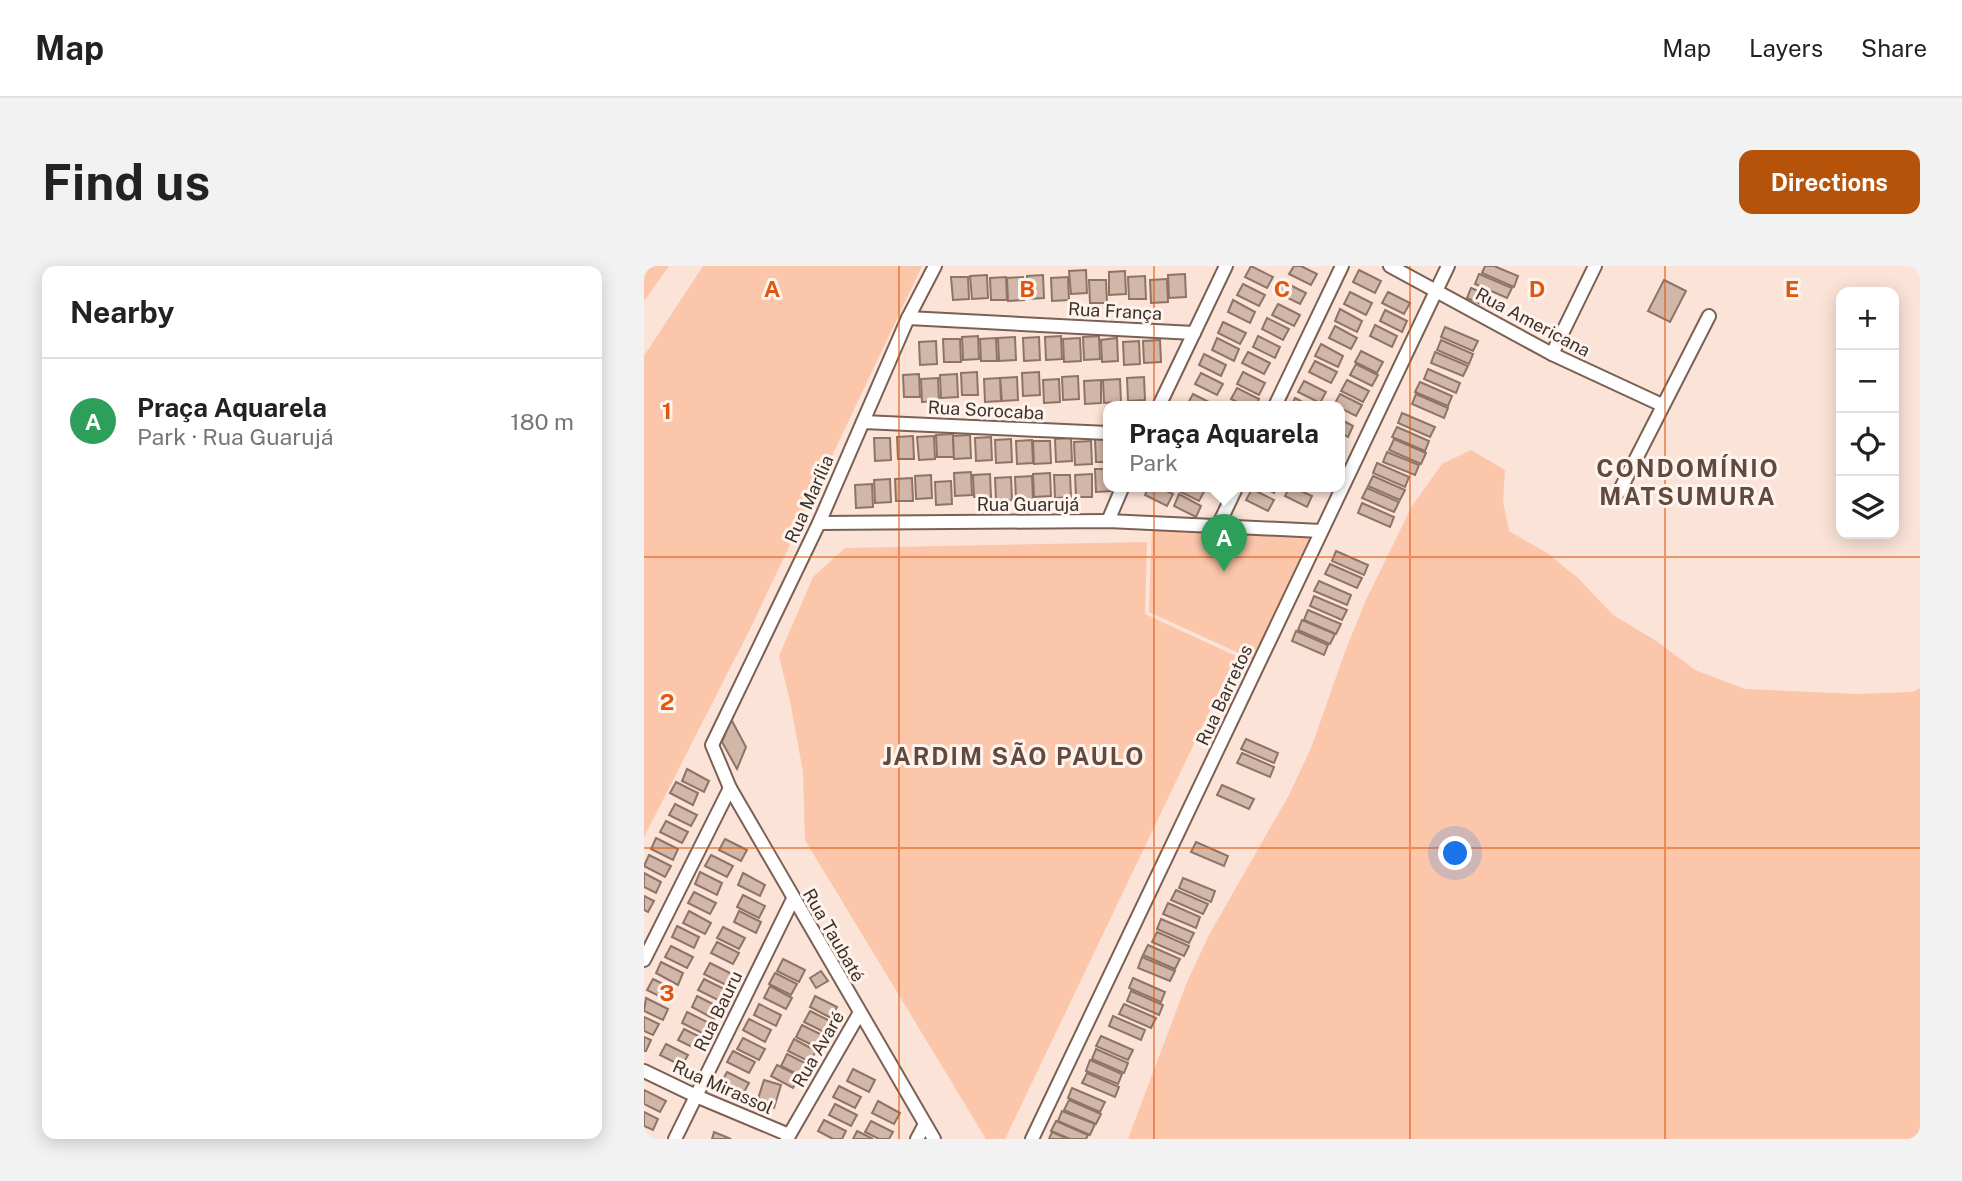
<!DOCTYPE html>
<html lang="en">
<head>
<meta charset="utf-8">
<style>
  :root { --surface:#fff; --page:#f2f2f2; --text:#222; --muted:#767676; --line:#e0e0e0; --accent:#b45309 }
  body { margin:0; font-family:"Public Sans",sans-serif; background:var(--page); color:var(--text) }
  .controls { position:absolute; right:21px; top:21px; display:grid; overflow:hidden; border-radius:14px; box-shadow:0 4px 18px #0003 }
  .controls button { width:63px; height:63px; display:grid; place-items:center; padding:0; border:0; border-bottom:2px solid var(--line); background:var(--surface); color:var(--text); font:35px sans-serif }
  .you { position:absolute; left:812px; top:588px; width:24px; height:24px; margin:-18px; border:5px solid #fff; border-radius:50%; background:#1a73e8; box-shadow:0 0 0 10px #1a73e833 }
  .badge { display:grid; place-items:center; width:46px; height:46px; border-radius:50%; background:var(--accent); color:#fff; font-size:23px; font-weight:700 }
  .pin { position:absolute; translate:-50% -58px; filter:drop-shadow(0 2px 4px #0008) }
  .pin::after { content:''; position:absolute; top:37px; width:24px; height:21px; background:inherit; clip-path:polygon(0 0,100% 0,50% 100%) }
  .popup { position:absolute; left:459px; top:135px; width:242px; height:91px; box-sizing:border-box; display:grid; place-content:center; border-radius:14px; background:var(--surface); filter:drop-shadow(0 2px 5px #0005); font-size:23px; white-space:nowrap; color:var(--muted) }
  .popup b { font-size:26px; color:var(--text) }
  .popup::after { content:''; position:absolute; left:50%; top:100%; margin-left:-14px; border:14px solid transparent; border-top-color:var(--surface) }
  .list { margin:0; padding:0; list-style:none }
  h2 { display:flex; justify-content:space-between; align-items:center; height:91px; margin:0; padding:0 28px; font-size:30px }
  h2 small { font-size:23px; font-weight:400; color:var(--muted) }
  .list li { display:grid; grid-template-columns:46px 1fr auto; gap:21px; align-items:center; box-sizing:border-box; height:126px; padding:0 28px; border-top:2px solid var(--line) }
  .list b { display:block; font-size:26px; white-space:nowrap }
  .list p { margin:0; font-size:23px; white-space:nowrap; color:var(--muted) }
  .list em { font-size:23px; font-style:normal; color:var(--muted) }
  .icon { flex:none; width:38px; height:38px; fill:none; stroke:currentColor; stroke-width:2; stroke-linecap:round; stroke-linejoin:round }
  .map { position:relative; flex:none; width:1276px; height:873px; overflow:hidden; border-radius:14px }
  header { display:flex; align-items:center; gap:42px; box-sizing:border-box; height:98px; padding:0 35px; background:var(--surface); border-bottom:2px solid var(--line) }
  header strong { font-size:33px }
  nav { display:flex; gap:38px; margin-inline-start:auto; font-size:24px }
  .intro { display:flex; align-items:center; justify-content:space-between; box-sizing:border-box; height:168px; padding:0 42px }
  h1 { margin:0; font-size:49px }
  .button { padding:18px 32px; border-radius:14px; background:var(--accent); color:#fff; font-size:24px; font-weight:700 }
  main { display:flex; gap:42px; padding:0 42px }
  aside { flex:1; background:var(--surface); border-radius:14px; box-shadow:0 4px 18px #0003 }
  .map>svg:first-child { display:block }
  .green { fill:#fcc6aa }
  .building { fill:#d2b6a7; stroke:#8e7466; stroke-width:2 }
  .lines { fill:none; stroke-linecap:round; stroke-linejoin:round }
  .street-casing { stroke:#7a6153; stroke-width:16 }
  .street { stroke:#fff; stroke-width:12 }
  .grid { fill:none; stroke:#df570e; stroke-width:2; stroke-opacity:0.55 }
  .labels { text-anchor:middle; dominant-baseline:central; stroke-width:6; stroke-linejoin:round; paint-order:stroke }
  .street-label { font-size:18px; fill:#3c312b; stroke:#fff3ed }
  .district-label { font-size:24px; font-weight:bold; letter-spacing:2px; fill:#61493d; stroke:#fff3ed }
  .grid-label { font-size:23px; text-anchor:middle; font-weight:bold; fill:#df570e; stroke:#fff3ed; stroke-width:6; stroke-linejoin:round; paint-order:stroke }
</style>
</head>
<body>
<header>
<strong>Map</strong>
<nav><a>Map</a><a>Layers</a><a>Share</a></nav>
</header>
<div class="intro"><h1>Find us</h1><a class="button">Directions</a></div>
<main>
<aside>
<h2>Nearby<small></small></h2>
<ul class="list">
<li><span class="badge" style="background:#2e9e5b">A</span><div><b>Praça Aquarela</b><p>Park · Rua Guarujá</p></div><em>180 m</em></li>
</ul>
</aside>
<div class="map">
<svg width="1276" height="873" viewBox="0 0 1276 873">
  <rect width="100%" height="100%" fill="#fbe3d7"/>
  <g class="green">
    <path d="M0,0h25l-25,35z"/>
    <path d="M59,0h219l-171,361 -107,210v-481z"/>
    <path d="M827,184l34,20 -2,31 6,30 38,22 31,25 35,37 45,27 37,28 50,19 112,5 55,-2 8,-4v451h-792l59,-157 23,-49 79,-138 22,-47 35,-99 20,-49 46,-94 30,-42z"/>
    <path d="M508,259l166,7 -62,129 -107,-49z"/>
    <path d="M503,276l-2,72 91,42 -231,483h-19l-181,-299 -2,-68 -13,-71 -11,-45 34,-79 32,-29z"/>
  </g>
  <g class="building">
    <path d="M607,0l22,11 -6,11 -22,-11z"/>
    <path d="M650,0h7l16,8 -6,11 -22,-11z"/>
    <path d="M841,0h9l24,10 -4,11 -32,-14z"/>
    <path d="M442,4l1,23 -16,1 -2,-23z"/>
    <path d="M715,4l22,11 -6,12 -22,-11z"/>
    <path d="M481,5l1,23 -17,1v-23z"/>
    <path d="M541,8l1,23 -17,1 -1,-23z"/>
    <path d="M835,8l33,14 -5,10 -32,-14z"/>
    <path d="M343,9l1,23 -16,1 -2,-23z"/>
    <path d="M399,9l1,23 -16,1 -1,-23z"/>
    <path d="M501,10l1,23h-17l-1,-22z"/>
    <path d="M307,11h17l1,22 -16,1z"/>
    <path d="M362,11l1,23h-16l-1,-22z"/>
    <path d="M379,11l1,23 -16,1 -1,-23z"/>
    <path d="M424,11l1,23 -17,1 -1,-23z"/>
    <path d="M523,13l1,23 -17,1 -1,-23z"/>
    <path d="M445,14h17l1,23h-17z"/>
    <path d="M1020,14l22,11 -16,31 -22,-11z"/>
    <path d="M640,16l22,11 -6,11 -22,-11z"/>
    <path d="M599,18l22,11 -6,11 -22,-11z"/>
    <path d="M827,22l32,13 -4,11 -32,-14z"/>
    <path d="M706,26l22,11 -6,12 -22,-11z"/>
    <path d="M744,26l22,11 -6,11 -22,-11z"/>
    <path d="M589,34l22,12 -5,11 -22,-11z"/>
    <path d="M634,38l22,11 -6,11 -22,-11z"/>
    <path d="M696,43l22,12 -5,11 -22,-11z"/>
    <path d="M741,44l22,11 -5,11 -22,-11z"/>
    <path d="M623,52l22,11 -6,11 -21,-11z"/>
    <path d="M579,56l23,11 -6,11 -22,-11z"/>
    <path d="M731,59l22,11 -5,11 -22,-11z"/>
    <path d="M691,60l22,12 -6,11 -22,-11z"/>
    <path d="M801,61l33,14 -5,10 -32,-14z"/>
    <path d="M334,70l1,23 -16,1 -1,-23z"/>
    <path d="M417,70l1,23 -16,1 -1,-23z"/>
    <path d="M455,70l1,23 -16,1 -1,-23z"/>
    <path d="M614,70l22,11 -5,11 -22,-11z"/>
    <path d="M371,71l1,23 -17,1 -1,-23z"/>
    <path d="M395,71l1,23 -16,1 -1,-23z"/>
    <path d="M352,72l1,23h-16l-1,-22z"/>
    <path d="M436,72l1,23 -17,1 -1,-23z"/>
    <path d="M473,72l1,23 -16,1 -1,-22z"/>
    <path d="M573,72l22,11 -5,12 -22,-11z"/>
    <path d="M299,73h17l1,23h-17z"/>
    <path d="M516,74l1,22 -17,1 -1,-22z"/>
    <path d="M797,74l32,14 -4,10 -32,-14z"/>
    <path d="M292,75l1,23 -17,1 -1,-23z"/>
    <path d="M495,75l1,23 -16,1 -1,-23z"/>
    <path d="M677,78l22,12 -5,11 -23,-11z"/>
    <path d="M717,85l22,11 -6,11 -22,-11z"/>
    <path d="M604,86l22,11 -6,11 -22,-11z"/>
    <path d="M791,86l33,14 -5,10 -32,-13z"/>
    <path d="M560,88l22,11 -5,11 -22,-11z"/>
    <path d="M671,95l22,11 -6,11 -22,-11z"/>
    <path d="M712,98l22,11 -6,11 -22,-11z"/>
    <path d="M784,103l32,14 -4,10 -32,-14z"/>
    <path d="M333,106l1,23h-16l-1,-22z"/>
    <path d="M395,106l1,23 -17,1 -1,-23z"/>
    <path d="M599,106l22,11 -6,12 -22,-11z"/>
    <path d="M557,107l22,11 -6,11 -22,-11z"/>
    <path d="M275,108l1,23h-16l-1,-22z"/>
    <path d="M313,108l1,23 -17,1 -1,-23z"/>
    <path d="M434,110l1,23 -16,1 -1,-23z"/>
    <path d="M373,111l1,23 -16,1 -2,-23z"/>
    <path d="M500,111l1,23 -17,1 -1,-23z"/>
    <path d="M294,112l1,23 -17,1 -1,-23z"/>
    <path d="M356,112l1,23 -16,1 -1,-23z"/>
    <path d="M415,113l1,23 -16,1 -1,-23z"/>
    <path d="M476,113l1,23 -17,1 -1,-23z"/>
    <path d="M457,114v23l-16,1 -1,-23z"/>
    <path d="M703,114l22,11 -6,11 -22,-11z"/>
    <path d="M660,115l22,11 -6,11 -22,-11z"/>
    <path d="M776,116l32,14 -4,10 -33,-14z"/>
    <path d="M593,122l22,11 -3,7h-11l-14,-7z"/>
    <path d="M549,128l22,11 -1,1 -27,-1z"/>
    <path d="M696,128l22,11 -6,11 -16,-8v-2l-6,-1z"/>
    <path d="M772,128l32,14 -4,10 -32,-14z"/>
    <path d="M651,132l15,8h-19z"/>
    <path d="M758,147l33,14 -5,10 -32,-14z"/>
    <path d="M696,153l13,7 -5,11 -8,-4z"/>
    <path d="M753,161l32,14 -4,10 -33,-14z"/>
    <path d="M309,168l1,23h-17l-1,-22z"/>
    <path d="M326,169l1,23 -17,1 -1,-23z"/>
    <path d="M269,170l1,23h-16l-1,-22z"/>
    <path d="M290,170l1,23 -16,1 -2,-23z"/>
    <path d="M347,171l1,23 -16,1 -1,-23z"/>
    <path d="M230,172h16l1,22 -16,1z"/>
    <path d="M427,172l1,23 -16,1 -1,-23z"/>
    <path d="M367,173l1,23 -16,1 -1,-23z"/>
    <path d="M451,173h13v23h-12z"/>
    <path d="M750,173l32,14 -5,11 -32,-14z"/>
    <path d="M388,174l1,23 -16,1 -1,-23z"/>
    <path d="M389,175h17l1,22 -17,1z"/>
    <path d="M447,175l1,23 -17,1 -1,-23z"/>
    <path d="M743,186l32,13 -4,10 -32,-13z"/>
    <path d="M733,197l32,14 -4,10 -32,-14z"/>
    <path d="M451,203h13v17h4v5l-16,1z"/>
    <path d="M327,206l1,23 -17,1 -1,-23z"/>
    <path d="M406,207l1,23 -17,1 -1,-23z"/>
    <path d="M346,208l1,23h-17l-1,-22z"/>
    <path d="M448,208v23h-16l-1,-22z"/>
    <path d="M287,209l1,23 -16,1 -1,-23z"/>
    <path d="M410,209h16l1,22 -16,1z"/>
    <path d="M388,210l1,23h-17l-1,-22z"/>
    <path d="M729,210l32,14 -5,10 -32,-14z"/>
    <path d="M367,211l1,23 -16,1 -1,-23z"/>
    <path d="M268,212l1,23h-17l-1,-22z"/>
    <path d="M246,213l1,23 -16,1 -1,-23z"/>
    <path d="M307,215l1,23 -16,1 -1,-23z"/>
    <path d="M228,218l1,23 -17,1 -1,-23z"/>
    <path d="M505,220h7l17,8 -6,12 -22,-11z"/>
    <path d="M535,220h19l7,4 -6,11 -22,-11z"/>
    <path d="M616,220h17l-3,7z"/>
    <path d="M646,220l22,10 -5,11 -22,-11z"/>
    <path d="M723,222l32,14 -5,10 -32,-14z"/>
    <path d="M608,223l22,11 -6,11 -22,-11z"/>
    <path d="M535,228l22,12 -5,11 -22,-11z"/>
    <path d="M718,237l32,14 -4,10 -32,-14z"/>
    <path d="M692,285l32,14 -4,10 -32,-14z"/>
    <path d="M686,298l32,14 -5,10 -32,-14z"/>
    <path d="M675,315l32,14 -4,10 -33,-14z"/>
    <path d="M670,330l33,14 -5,10 -32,-14z"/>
    <path d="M664,344l33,14 -5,10 -32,-14z"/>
    <path d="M658,354l33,14 -5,10 -32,-14z"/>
    <path d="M652,365l32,14 -4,10 -32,-14z"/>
    <path d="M87,453l15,28 -9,22 -15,-27z"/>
    <path d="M602,473l32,14 -4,10 -33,-14z"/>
    <path d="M598,487l32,14 -4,10 -33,-14z"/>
    <path d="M43,503l22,12 -5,11 -22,-11z"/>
    <path d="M32,516l22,11 -5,12 -23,-12z"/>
    <path d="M578,519l32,14 -5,10 -32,-14z"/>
    <path d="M31,538l22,11 -6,11 -22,-11z"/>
    <path d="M22,555l22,11 -6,11 -22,-11z"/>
    <path d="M12,572l22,11 -5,11 -22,-11z"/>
    <path d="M81,573l22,11 -6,11 -22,-11z"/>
    <path d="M552,576l32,14 -4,10 -33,-14z"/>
    <path d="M5,589l22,11 -6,11 -21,-11z"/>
    <path d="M67,589l22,11 -6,11 -22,-11z"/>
    <path d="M56,606l22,11 -5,12 -22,-11z"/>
    <path d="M0,607l17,9 -5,11 -12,-6z"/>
    <path d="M99,607l22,12 -5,11 -22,-11z"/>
    <path d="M539,612l32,13 -4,11 -32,-14z"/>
    <path d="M532,624l32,14 -5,10 -32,-14z"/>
    <path d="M50,626l22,11 -6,11 -22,-11z"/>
    <path d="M99,629l22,11 -6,12 -22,-11z"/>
    <path d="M0,630l10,5 -6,11 -4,-2z"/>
    <path d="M524,637l32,14 -4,11 -33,-14z"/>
    <path d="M45,645l22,12 -6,11 -22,-11z"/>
    <path d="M95,645l22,11 -5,11 -22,-11z"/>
    <path d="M517,653l33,14 -5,10 -32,-14z"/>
    <path d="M33,660l22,11 -5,11 -22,-11z"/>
    <path d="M79,661l22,11 -6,11 -22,-11z"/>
    <path d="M513,666l32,14 -5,10 -32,-14z"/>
    <path d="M73,676l22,11 -6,11 -22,-11z"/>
    <path d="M504,679l32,14 -5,10 -32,-14z"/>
    <path d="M27,680l22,11 -6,11 -22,-11z"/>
    <path d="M498,691l33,14 -5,10 -32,-13z"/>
    <path d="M139,693l22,11 -6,12 -22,-11z"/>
    <path d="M17,696l22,11 -5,12 -22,-12z"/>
    <path d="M66,697l22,11 -6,11 -22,-11z"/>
    <path d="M177,705l7,10 -12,7 -6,-10z"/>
    <path d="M131,707l22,11 -6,11 -22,-11z"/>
    <path d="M489,712l32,14 -4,10 -32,-14z"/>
    <path d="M9,713l22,11 -6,11 -22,-11z"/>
    <path d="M60,713l22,11 -6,11 -22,-11z"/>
    <path d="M126,720l22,12 -6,11 -22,-11z"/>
    <path d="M487,725l32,14 -4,10 -32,-14z"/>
    <path d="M53,730l22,11 -5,12 -22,-12z"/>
    <path d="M171,730l22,11 -6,11 -21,-11z"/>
    <path d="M2,732l22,11 -5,11 -19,-9z"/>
    <path d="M115,738l22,11 -5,11 -22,-11z"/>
    <path d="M480,738l32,14 -5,10 -32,-14z"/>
    <path d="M166,745l22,11 -6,11 -22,-11z"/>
    <path d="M43,746l22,11 -5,11 -22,-11z"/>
    <path d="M469,750l32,14 -4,10 -32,-14z"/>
    <path d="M0,751l15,7 -6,11 -9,-4z"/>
    <path d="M105,753l22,11 -6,12 -22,-12z"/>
    <path d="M158,759l22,11 -6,12 -22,-11z"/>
    <path d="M40,763l22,11 -6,11 -22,-11z"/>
    <path d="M457,770l32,14 -5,10 -32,-14z"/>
    <path d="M0,771l7,3 -5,11h-2z"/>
    <path d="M99,772l22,11 -6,11 -22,-11z"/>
    <path d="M150,773l22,12 -6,11 -22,-11z"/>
    <path d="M22,778l22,11 -6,11 -22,-11z"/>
    <path d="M452,783l32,14 -4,10 -32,-14z"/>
    <path d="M89,785l22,11 -6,11 -22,-11z"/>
    <path d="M143,788l22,11 -6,12 -22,-11z"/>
    <path d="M446,794l32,14 -4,10 -32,-13z"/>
    <path d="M133,799l22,11 -6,12 -22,-12z"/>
    <path d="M209,803l22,11 -6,12 -22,-11z"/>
    <path d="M83,806l22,11 -6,11 -22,-11z"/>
    <path d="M443,807l32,14 -4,10 -33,-14z"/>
    <path d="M120,814l17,5 -7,23 -17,-6z"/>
    <path d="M195,820l22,11 -6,11 -22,-11z"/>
    <path d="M428,822l33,14 -5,10 -32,-14z"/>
    <path d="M0,824l22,11 -6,11 -16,-8z"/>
    <path d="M425,834l32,14 -5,10 -32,-14z"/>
    <path d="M234,835l22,12 -6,11 -22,-11z"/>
    <path d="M191,838l22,11 -6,11 -22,-11z"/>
    <path d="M418,845l33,13 -5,11 -32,-14z"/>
    <path d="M0,846l14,7 -5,11 -9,-4z"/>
    <path d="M180,854l22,11 -4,8h-9l-15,-8z"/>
    <path d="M227,855l22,11 -4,7h-10l-14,-7z"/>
    <path d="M412,855l32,14 -2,4h-16l-19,-8z"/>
    <path d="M213,865l16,8h-20z"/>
    <path d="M70,866l17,7h-19z"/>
    <path d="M408,866l16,7h-19z"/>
  </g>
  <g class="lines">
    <defs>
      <g id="street">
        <path d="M746,0l162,88 110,51"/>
        <path d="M264,52l286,15"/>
        <path d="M908,88l43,-88"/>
        <path d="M515,140l67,-140"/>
        <path d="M631,140l67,-140"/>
        <path d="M219,156l245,11"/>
        <path d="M975,226l90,-176"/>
        <path d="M464,255l15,-35"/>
        <path d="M175,257l289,-2 213,10"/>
        <path d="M574,260l19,-40"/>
        <path d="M0,694l86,-172"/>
        <path d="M0,805l52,25 93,39"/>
        <path d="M31,873l118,-240"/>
        <path d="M143,873l72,-125"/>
        <path d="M273,873l8,-15"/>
        <path d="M290,873l-204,-351 -18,-43 107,-222 89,-205 27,-52"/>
        <path d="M388,873l416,-873"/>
      </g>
    </defs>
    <use href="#street" class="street-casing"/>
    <use href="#street" class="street"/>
  </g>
  <path class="grid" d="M255,0v873M510,0v873M766,0v873M1021,0v873M0,291h1276M0,582h1276"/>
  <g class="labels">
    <g class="street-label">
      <text transform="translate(471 45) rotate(3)">Rua França</text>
      <text transform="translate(889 56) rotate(28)">Rua Americana</text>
      <text transform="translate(342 144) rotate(3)">Rua Sorocaba</text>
      <text transform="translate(165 233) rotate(-66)">Rua Marília</text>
      <text x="384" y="238">Rua Guarujá</text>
      <text transform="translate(580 429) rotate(-65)">Rua Barretos</text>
      <text transform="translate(190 669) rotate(60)">Rua Taubaté</text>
      <text transform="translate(74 745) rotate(-64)">Rua Bauru</text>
      <text transform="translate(174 783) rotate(-60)">Rua Avaré</text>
      <text transform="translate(79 821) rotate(24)">Rua Mirassol</text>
    </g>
    <g class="district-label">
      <text x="1044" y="202">CONDOMÍNIO<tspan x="1044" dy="28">MATSUMURA</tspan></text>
      <text x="370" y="490">JARDIM SÃO PAULO</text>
    </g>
  </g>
  <g class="grid-label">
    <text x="128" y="31">A</text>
    <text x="383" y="31">B</text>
    <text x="638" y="31">C</text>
    <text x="893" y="31">D</text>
    <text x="1148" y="31">E</text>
    <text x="23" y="153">1</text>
    <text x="23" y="444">2</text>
    <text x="23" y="735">3</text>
  </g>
</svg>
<div class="controls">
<button>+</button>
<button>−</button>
<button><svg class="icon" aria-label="locate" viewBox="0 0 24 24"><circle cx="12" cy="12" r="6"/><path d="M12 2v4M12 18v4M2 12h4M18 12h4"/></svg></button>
<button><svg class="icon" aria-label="layers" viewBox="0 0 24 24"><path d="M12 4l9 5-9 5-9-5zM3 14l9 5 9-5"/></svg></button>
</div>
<div class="you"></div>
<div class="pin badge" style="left:580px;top:306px;background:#2e9e5b">A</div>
<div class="popup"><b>Praça Aquarela</b>Park</div>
</div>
</main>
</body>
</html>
